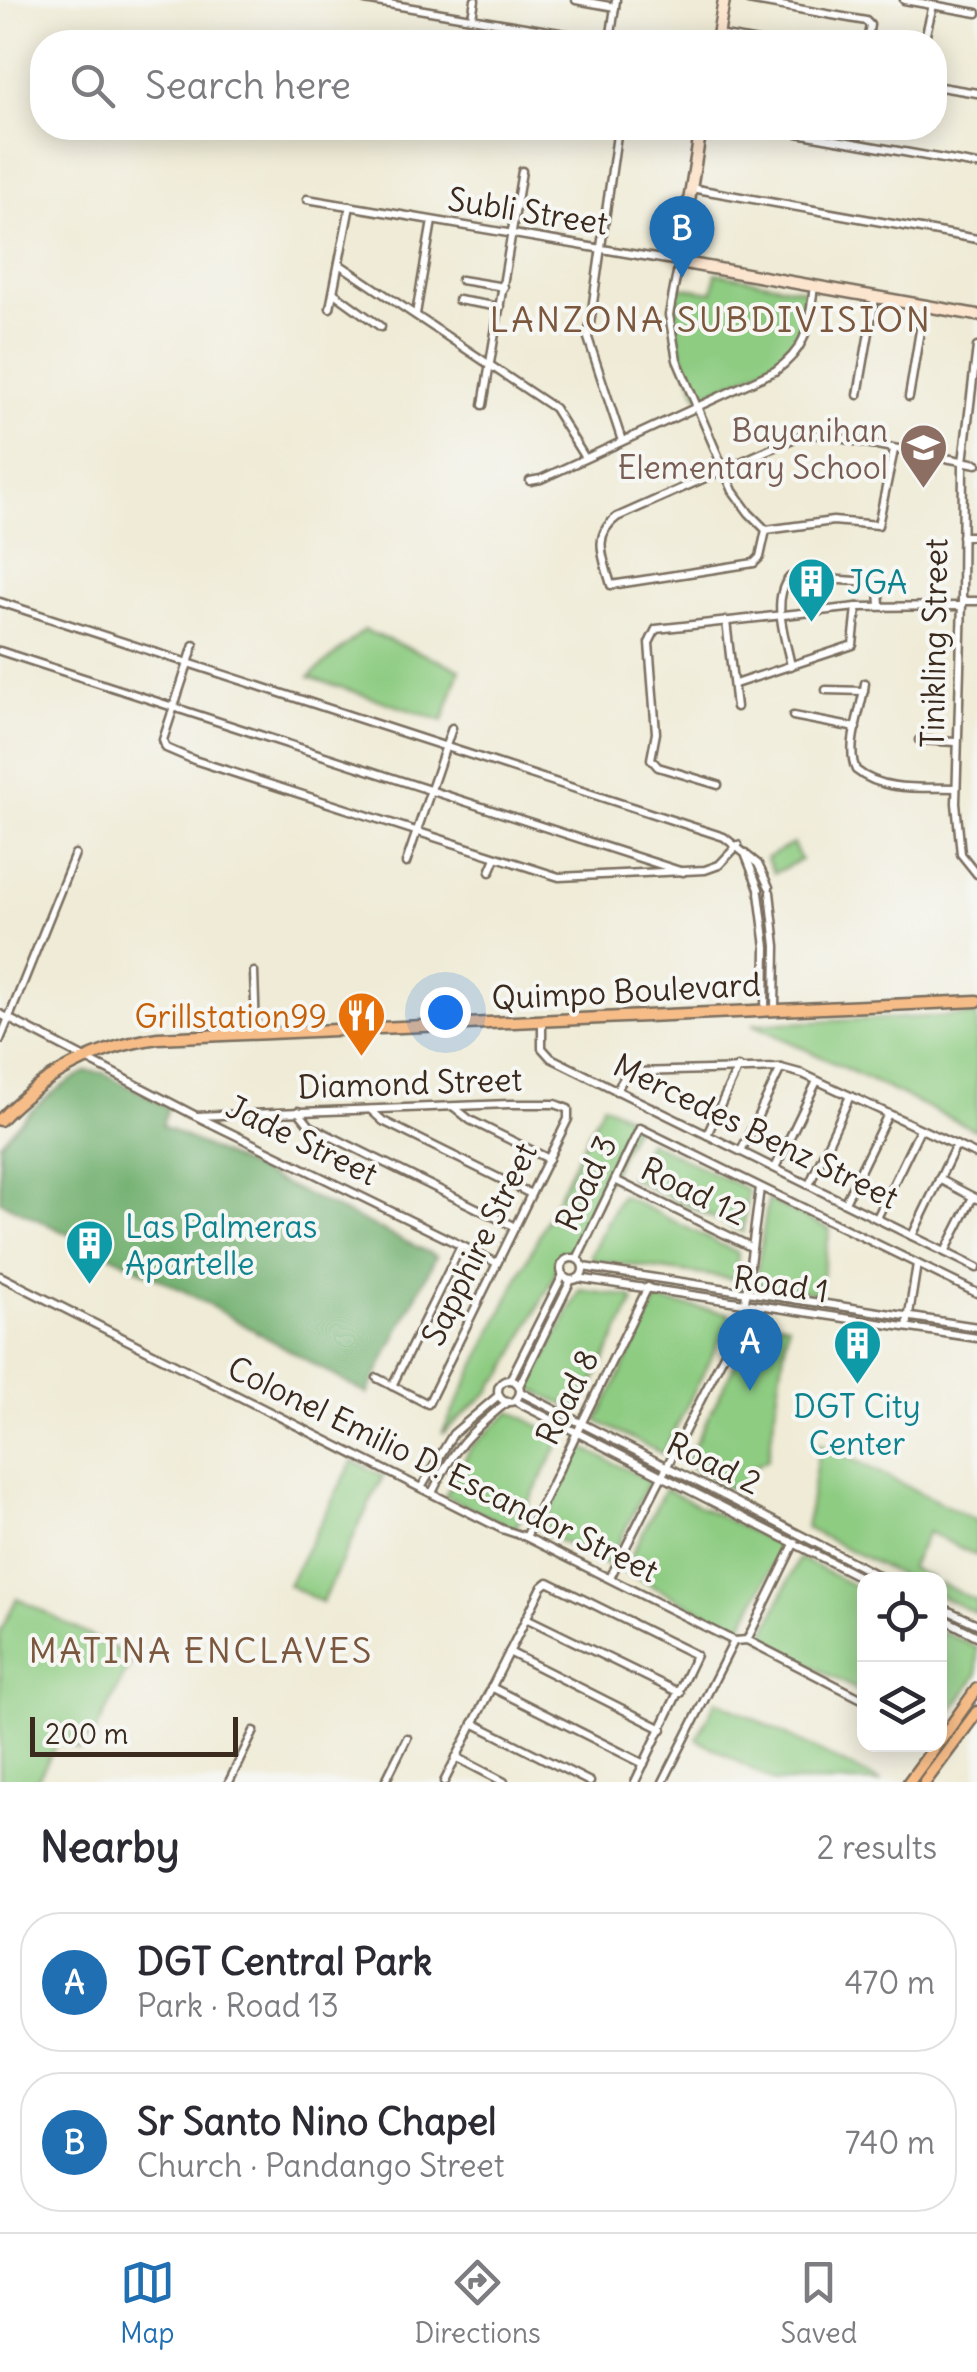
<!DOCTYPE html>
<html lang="en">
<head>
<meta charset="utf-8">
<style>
  :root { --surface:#fff; --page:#f2f2f3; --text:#2b2b33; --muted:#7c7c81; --line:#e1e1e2; --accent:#1f6fb2 }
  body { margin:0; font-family:Delius,sans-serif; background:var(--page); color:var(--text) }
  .controls { position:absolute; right:30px; bottom:30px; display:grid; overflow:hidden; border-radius:20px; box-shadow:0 5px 25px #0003 }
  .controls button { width:90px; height:90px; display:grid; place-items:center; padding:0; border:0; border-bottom:2px solid var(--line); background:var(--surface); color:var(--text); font:50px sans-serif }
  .scale { position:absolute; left:30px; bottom:25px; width:208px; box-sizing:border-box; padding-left:10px; border:5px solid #3b2a1e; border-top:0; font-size:28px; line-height:35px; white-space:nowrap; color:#3b2a1e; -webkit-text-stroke:8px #f6f6f2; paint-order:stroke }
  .you { position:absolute; left:445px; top:1012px; width:35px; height:35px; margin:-25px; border:8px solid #fff; border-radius:50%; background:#1a73e8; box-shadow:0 0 0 15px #1a73e833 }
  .badge { display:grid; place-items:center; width:65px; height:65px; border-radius:50%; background:var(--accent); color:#fff; font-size:32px; font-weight:700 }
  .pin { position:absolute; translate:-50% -82px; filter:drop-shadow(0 2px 5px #0008) }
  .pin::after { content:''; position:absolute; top:52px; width:35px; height:30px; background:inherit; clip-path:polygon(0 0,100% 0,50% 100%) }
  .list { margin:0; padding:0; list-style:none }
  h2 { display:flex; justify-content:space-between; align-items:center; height:130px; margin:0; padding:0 40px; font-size:42px }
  h2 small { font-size:32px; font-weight:400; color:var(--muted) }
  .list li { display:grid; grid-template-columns:65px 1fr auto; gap:30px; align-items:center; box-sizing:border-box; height:140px; margin:0 20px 20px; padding:0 20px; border:2px solid var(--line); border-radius:40px }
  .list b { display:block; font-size:38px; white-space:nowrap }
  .list p { margin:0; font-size:32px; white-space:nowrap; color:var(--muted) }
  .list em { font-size:32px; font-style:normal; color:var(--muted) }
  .icon { flex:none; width:55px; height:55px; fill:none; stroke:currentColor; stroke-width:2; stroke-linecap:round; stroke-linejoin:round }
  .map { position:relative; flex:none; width:977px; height:1782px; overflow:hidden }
  .search { position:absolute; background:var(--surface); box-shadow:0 5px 25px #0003; left:30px; right:30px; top:30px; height:110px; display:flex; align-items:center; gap:25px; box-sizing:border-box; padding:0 35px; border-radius:40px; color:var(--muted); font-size:38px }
  .sheet { height:450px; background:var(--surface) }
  nav { display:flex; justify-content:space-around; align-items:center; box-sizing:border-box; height:140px; border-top:2px solid var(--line); background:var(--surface); font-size:28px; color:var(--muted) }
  nav a { display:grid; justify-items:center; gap:5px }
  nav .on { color:var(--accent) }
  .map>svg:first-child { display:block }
  .green { fill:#8ecc82; stroke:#647b50; stroke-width:2.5 }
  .forest { fill:#72b070; stroke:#566d47; stroke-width:2.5 }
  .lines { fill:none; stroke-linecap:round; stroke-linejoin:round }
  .street-casing { stroke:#7a6e5e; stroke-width:11 }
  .secondary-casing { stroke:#7a6e5e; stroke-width:15 }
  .primary-casing { stroke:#7a6e5e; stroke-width:15 }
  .street { stroke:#fff; stroke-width:6 }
  .secondary { stroke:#fce5cf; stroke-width:10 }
  .primary { stroke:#f7bd88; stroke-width:10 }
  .labels { text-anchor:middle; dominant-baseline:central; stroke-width:8; stroke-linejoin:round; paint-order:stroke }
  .street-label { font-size:32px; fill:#3b2a1e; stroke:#f6f6f2 }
  .education-label { font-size:32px; fill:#785e54; stroke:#f6f6f2; text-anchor:end }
  .culture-label { font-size:32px; fill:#0d838f; stroke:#f6f6f2; text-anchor:start }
  .food-label { font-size:32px; fill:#c56008; stroke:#f6f6f2; text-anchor:end }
  .neighbourhood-label { font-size:35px; letter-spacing:2.5px; fill:#7b573d; stroke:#f6f6f2 }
</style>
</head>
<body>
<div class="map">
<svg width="977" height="1782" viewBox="0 0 977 1782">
  <rect width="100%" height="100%" fill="#f6f6f2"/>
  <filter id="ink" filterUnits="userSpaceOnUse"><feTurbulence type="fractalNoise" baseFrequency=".01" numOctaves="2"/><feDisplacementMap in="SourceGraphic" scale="20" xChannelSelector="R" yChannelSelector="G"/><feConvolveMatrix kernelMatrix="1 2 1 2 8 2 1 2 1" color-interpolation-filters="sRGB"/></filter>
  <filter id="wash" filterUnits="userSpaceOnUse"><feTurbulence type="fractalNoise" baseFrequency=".0048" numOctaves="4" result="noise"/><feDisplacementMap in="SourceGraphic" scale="40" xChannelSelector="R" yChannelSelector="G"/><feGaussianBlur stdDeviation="2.25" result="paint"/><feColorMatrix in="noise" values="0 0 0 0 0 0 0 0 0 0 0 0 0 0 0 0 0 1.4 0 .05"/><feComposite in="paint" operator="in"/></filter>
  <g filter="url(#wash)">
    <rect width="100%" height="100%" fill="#efebd6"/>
    <g class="green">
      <path d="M716,273l89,17c-1,15 -1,33 -7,47 -12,27 -73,48 -99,61 -17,-39 -28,-69 -20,-111l34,5z"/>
      <path d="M364,630l96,39 -17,52 -134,-44z"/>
      <path d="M793,844l8,16 -27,13 -8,-15z"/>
      <path d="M977,1015v116l-225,-107z"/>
      <path d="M603,1104l34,17 -65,130 -14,8 -3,15 -51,100 -10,9 -4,8 -48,43z"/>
      <path d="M648,1141l100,49 -5,42 -114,-54z"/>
      <path d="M621,1195l117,58 -2,26 -143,-19 -2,-6z"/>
      <path d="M768,1200l62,29 -11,65 -64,-11z"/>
      <path d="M580,1290l51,7 3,4 -55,111 -49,-24z"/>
      <path d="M657,1301l71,12 3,4 -68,137 -66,-33z"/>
      <path d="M758,1318l30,6 -20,135 -16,9 -13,26 -54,-30z"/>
      <path d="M511,1411l51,27 -47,91 -70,-33 26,-49z"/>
      <path d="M820,1443l157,78v35l-49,-24 -18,36 23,11h-26l-101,-51z"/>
      <path d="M582,1447l67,34 -41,84 -68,-34z"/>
      <path d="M353,1461l30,15 -61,126 -34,-17z"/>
      <path d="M665,1489l117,58 -42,83 -117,-59z"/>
      <path d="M799,1558l65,33v103l-102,-55z"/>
      <path d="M940,1583l37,18v13l-37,-18z"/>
      <path d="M17,1598l116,60 -41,81 -5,-2 -7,13 -21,-10 -23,42h-36v-150z"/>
      <path d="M940,1630l37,18v27l-37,53z"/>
      <path d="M716,1700l166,82h-107l-78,-43z"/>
    </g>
    <path class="forest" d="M87,1071l17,2 64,34 -6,19 274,130 -69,138 -183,-103 -184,-90v-58c25,-29 53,-54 87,-72z"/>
  </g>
  <g filter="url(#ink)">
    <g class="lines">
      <defs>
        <g id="street">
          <path d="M365,0l236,40 10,-6 5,-34"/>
          <path d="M576,0l39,7"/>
          <path d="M748,0l118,21 4,4 -3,17"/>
          <path d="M904,0l73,13"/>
          <path d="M472,17l3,-17"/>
          <path d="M718,35l40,7"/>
          <path d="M924,42l9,-37"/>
          <path d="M934,86l43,7"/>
          <path d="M618,128l-30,210 34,103"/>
          <path d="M769,128l208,37"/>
          <path d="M691,188l286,51"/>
          <path d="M307,199l372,63 -10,53 8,45 56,131 16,22 17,17"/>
          <path d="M339,264l215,144 31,50"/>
          <path d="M461,280l43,7"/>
          <path d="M334,293l47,34"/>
          <path d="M458,300l42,7"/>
          <path d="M330,308l20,-102"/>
          <path d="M416,314l16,-93"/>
          <path d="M977,347l-14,115 -1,139 -6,202 5,51 16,20"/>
          <path d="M858,395l17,-97"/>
          <path d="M909,397l15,-91"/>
          <path d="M483,405l39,-234"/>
          <path d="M530,481l11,-2 234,-108c34,-24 33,-46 39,-84"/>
          <path d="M766,530l-6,27 -6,6 -143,22c-7,-26 -20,-49 6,-68l187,-83 20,1 153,29"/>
          <path d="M766,530l67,-9 45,4 16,-75"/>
          <path d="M962,536h15"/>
          <path d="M962,601h15"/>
          <path d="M0,602l724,235 34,27 11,23"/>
          <path d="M726,621l10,86"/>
          <path d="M194,645l-31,95 3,8 28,12 365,117 146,-7 14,-5 19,-20"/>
          <path d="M0,651l683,221"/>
          <path d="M791,666c-5,-27 -21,-67 -1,-89l84,5 5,5 1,19"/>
          <path d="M865,683c-3,26 -20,63 -9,87 27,22 67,17 100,18"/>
          <path d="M735,684l118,-39 4,-38"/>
          <path d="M826,690l38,1"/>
          <path d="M793,716l63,12"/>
          <path d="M919,740l37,2"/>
          <path d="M718,785l-60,-18 -7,-8 5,-26 -7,-90 7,-14 201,-22 105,-1"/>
          <path d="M746,856l13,33"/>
          <path d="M406,863l46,-135"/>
          <path d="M490,872l6,-14"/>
          <path d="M770,892l6,54 -1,63"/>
          <path d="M759,893l7,54 -1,63"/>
          <path d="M254,972l2,61"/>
          <path d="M0,1014l196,102 301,147"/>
          <path d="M542,1021v27l9,10 426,210"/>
          <path d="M0,1040l75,-186"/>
          <path d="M616,1091l8,-13 11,-6 146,-4 22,6 174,81"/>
          <path d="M454,1107l16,13 79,39"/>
          <path d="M371,1110l12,11 148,73"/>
          <path d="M298,1111l12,15 205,101"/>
          <path d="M196,1116l313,-12h46l13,5v10l-140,285 -51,-26"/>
          <path d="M707,1135l31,-68"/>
          <path d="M741,1151l40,-83"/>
          <path d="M775,1168l42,-87"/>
          <path d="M939,1179l38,20"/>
          <path d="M615,1180l136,67"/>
          <path d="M809,1185l41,-89"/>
          <path d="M845,1202l43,-88"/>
          <path d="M877,1218l43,-89"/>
          <path d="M912,1236l44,-91"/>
          <path d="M945,1252l28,-55"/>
          <circle cx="572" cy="1269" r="11"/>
          <path d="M577,1259l63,-131 337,165"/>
          <path d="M583,1267l394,60"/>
          <path d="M0,1276l502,253 24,8 208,104 13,-1 117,60"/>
          <path d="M578,1278l399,60"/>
          <path d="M907,1327l10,-63"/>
          <path d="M510,1380l53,-105"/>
          <circle cx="509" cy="1391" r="11"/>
          <path d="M392,1386l69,-140"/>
          <path d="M519,1386l52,-106"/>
          <path d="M520,1392c122,63 245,123 366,188"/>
          <path d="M515,1401l351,179"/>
          <path d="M421,1488l32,-54 46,-39"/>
          <path d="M432,1493c22,-46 36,-59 75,-91"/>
          <path d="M526,1537l122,-250"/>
          <path d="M610,1578l133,-261 17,-129"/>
          <path d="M940,1607l37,17"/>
          <path d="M940,1617l37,19"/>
          <path d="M526,1618l154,75"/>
          <path d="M747,1640l48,-98"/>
          <path d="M509,1652l153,77"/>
          <path d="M491,1687l153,77"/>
          <path d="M473,1723l117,59"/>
          <path d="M456,1757l48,25"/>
          <path d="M229,1782l25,-51"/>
          <path d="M385,1782l22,-44"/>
          <path d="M444,1782l98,-195 6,-5 148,73 -61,127"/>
          <path d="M663,1782l71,-141"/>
        </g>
        <g id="secondary">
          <path d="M717,42l7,-42"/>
          <path d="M701,128l-22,134 298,53"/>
        </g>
        <g id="primary">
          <path d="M0,1120c41,-44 99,-74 158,-82l819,-37"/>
          <path d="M940,1741l37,-52"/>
          <path d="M909,1782l28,-38"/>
          <path d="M925,1782l52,-70"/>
        </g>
      </defs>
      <use href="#street" class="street-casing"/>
      <use href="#secondary" class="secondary-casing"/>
      <use href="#primary" class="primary-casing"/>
      <use href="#street" class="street"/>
      <use href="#secondary" class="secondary"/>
      <use href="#primary" class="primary"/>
    </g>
  </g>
  <defs>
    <symbol id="school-pin" viewBox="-11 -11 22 30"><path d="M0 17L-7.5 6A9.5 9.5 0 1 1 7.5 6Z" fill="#8d6e63" stroke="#f6f6f2"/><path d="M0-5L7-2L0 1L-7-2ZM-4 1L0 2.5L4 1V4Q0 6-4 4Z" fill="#fff"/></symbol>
    <symbol id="building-pin" viewBox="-11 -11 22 30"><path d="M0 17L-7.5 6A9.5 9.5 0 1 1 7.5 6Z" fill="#0f9aa8" stroke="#f6f6f2"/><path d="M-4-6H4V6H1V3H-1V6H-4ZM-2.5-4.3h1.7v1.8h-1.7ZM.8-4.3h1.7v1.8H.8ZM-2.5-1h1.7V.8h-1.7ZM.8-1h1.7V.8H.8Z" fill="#fff"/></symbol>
    <symbol id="restaurant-pin" viewBox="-11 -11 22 30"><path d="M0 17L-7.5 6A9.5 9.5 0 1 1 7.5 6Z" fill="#e8710a" stroke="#f6f6f2"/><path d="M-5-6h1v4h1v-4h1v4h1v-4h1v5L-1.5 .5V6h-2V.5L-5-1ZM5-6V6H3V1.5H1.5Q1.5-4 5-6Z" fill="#fff"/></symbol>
  </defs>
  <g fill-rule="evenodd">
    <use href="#school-pin" x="896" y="420" width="55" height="75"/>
    <use href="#building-pin" x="784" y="554" width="55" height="75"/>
    <use href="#restaurant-pin" x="334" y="988" width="55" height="75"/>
    <use href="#building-pin" x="62" y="1216" width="55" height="75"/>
    <use href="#building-pin" x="830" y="1316" width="55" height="75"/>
  </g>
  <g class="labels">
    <g class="street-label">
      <text transform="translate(528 211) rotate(9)">Subli Street</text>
      <text transform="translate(934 643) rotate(-89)">Tinikling Street</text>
      <text transform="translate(626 991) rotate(-3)">Quimpo Boulevard</text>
      <text transform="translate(410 1083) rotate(-2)">Diamond Street</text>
      <text transform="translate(756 1131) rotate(26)">Mercedes Benz Street</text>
      <text transform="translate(302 1140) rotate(26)">Jade Street</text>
      <text transform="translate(586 1183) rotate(-65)">Road 3</text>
      <text transform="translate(694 1191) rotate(26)">Road 12</text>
      <text transform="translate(479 1244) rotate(-64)">Sapphire Street</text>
      <text transform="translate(781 1284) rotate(9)">Road 1</text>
      <text transform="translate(567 1397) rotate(-64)">Road 8</text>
      <text transform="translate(714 1463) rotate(26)">Road 2</text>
      <text transform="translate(443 1469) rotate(26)">Colonel Emilio D. Escandor Street</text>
    </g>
    <g class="education-label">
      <text x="888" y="430">Bayanihan<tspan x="888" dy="37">Elementary School</tspan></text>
    </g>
    <g class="culture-label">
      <text x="847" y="582">JGA</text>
      <text x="125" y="1226">Las Palmeras<tspan x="125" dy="37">Apartelle</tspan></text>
      <text x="857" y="1406" text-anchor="middle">DGT City<tspan x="857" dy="37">Center</tspan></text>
    </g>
    <g class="food-label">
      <text x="327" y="1016">Grillstation99</text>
    </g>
    <g class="neighbourhood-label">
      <text x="711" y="319">LANZONA SUBDIVISION</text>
      <text x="201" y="1650">MATINA ENCLAVES</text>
    </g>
  </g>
</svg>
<div class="controls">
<button><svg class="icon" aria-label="locate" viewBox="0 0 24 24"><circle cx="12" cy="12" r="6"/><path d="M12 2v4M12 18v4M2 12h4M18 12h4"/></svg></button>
<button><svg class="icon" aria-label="layers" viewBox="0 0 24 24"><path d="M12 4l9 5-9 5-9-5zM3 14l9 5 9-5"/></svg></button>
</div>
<div class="scale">200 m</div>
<div class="you"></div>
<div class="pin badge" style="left:750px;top:1391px">A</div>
<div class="pin badge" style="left:682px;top:278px">B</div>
<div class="search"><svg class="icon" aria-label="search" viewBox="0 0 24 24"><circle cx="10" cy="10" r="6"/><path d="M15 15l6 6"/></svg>Search here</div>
</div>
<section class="sheet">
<h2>Nearby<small>2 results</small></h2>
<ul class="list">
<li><span class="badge">A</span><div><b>DGT Central Park</b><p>Park · Road 13</p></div><em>470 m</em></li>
<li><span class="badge">B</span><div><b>Sr Santo Nino Chapel</b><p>Church · Pandango Street</p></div><em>740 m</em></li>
</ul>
</section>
<nav>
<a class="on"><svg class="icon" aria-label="map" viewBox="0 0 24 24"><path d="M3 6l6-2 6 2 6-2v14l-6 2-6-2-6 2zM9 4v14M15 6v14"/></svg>Map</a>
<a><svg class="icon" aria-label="directions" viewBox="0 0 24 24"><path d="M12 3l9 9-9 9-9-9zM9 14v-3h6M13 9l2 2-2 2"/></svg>Directions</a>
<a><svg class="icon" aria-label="saved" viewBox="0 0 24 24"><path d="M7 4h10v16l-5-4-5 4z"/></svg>Saved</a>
</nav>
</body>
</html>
